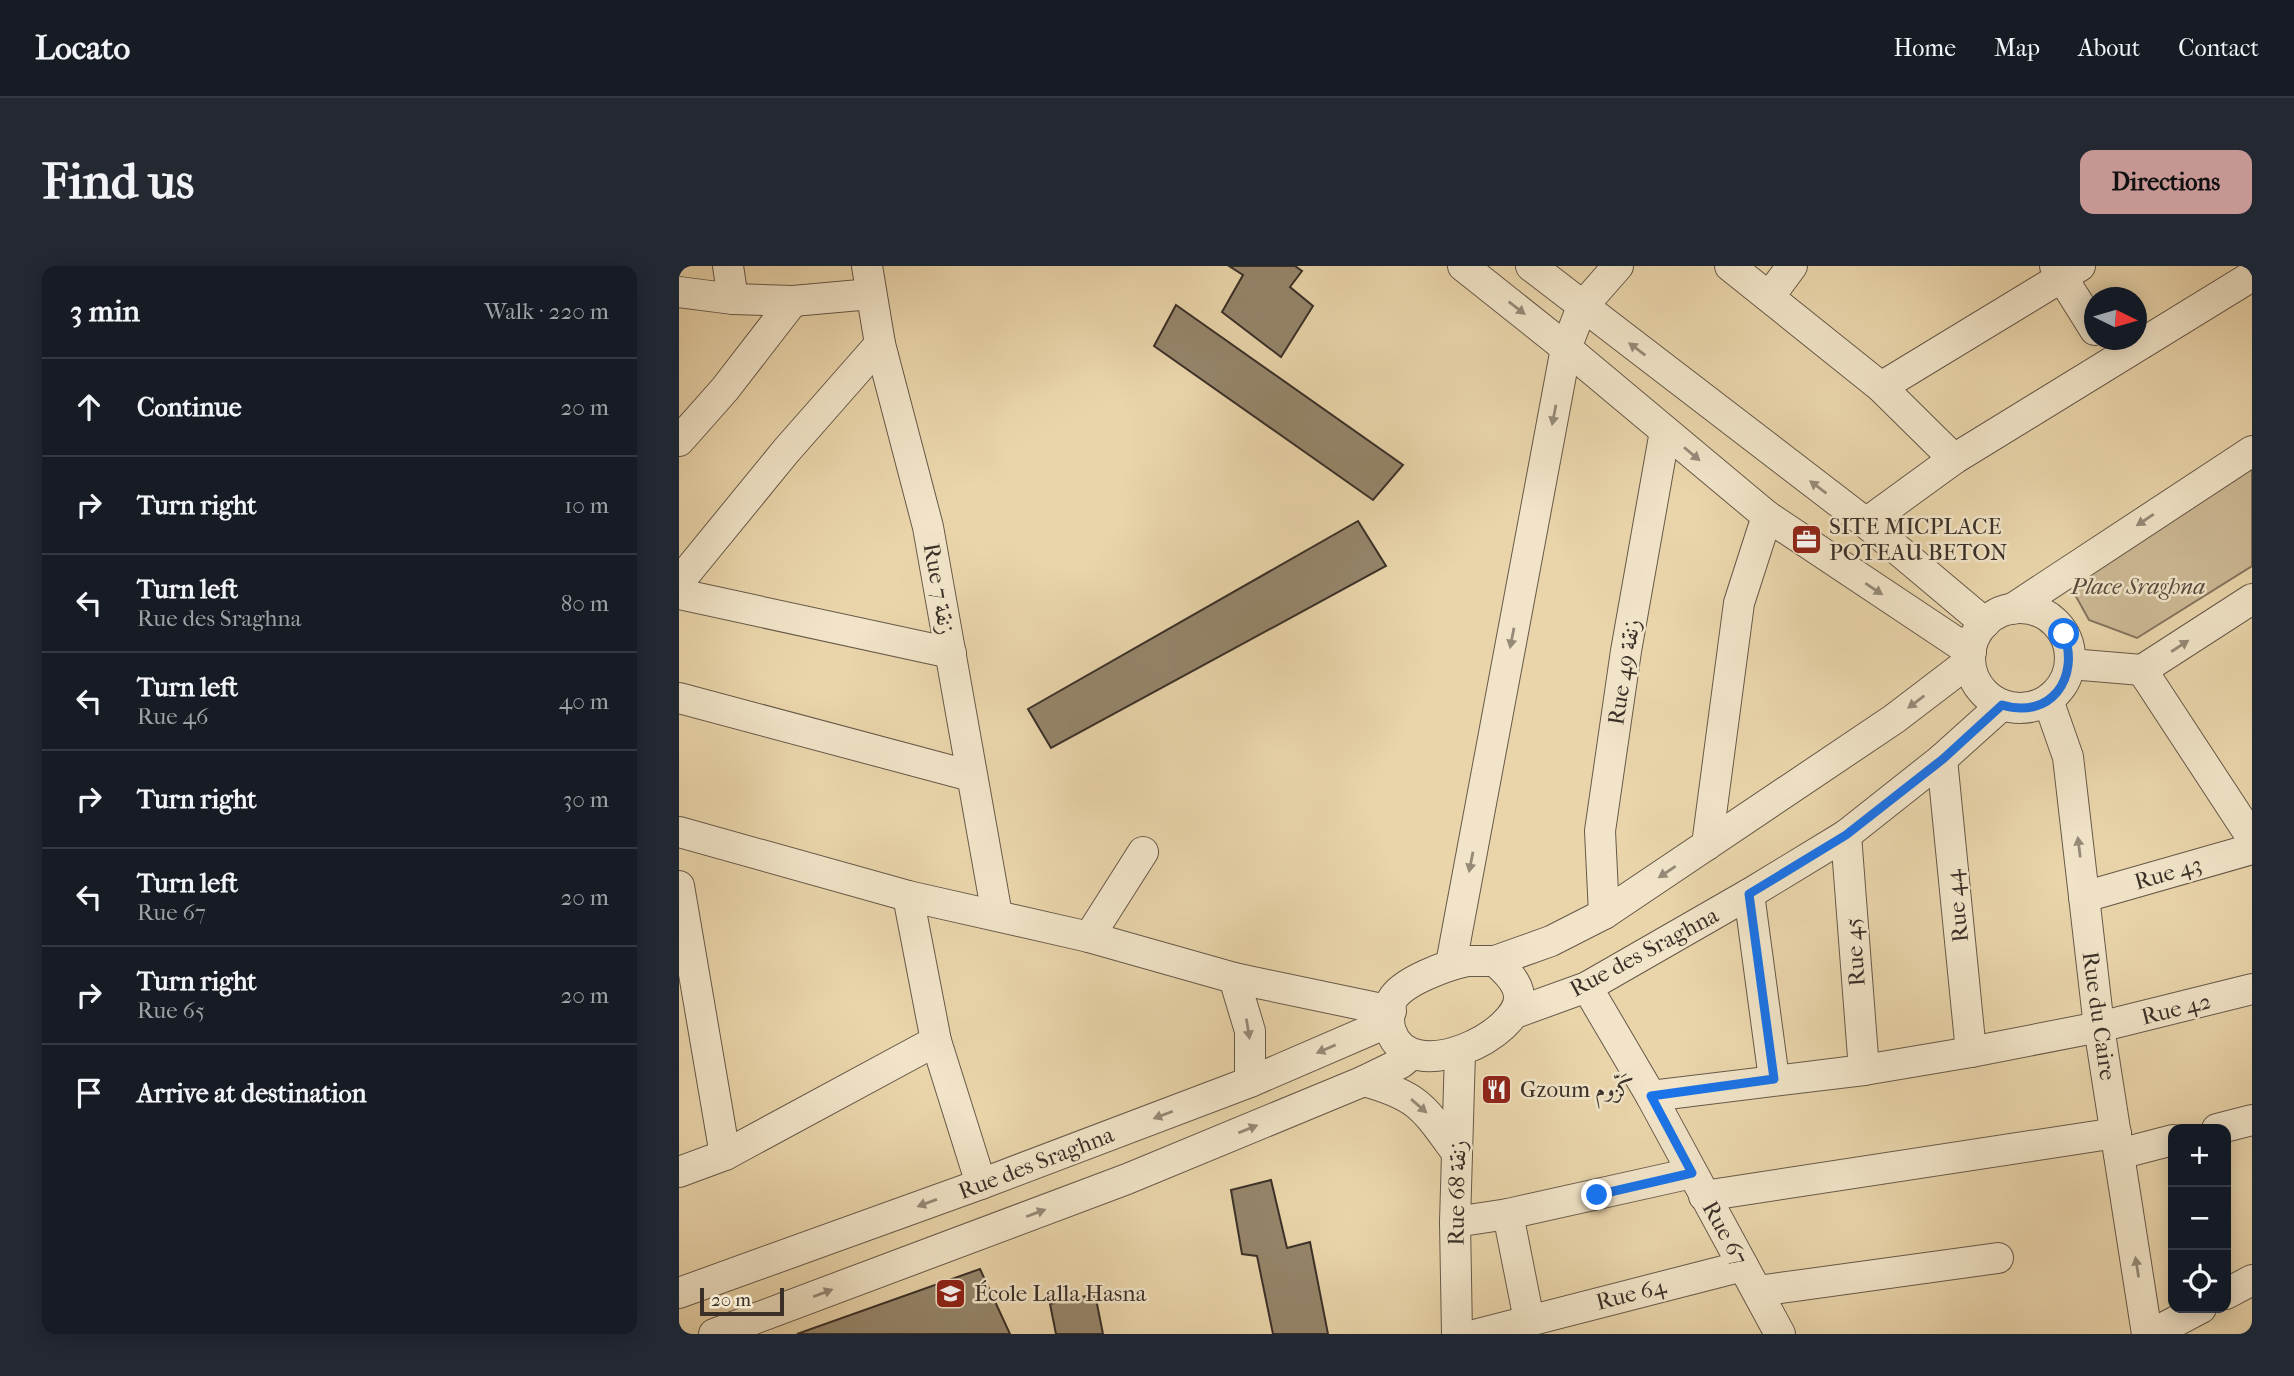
<!DOCTYPE html>
<html lang="en">
<head>
<meta charset="utf-8">
<style>
  :root { --surface:#171b24; --page:#242831; --text:#f1f3f6; --muted:#9ea1a6; --line:#363941; --accent:#c59692 }
  body { margin:0; font-family:"IM FELL French Canon",Amiri,serif; background:var(--page); color:var(--text) }
  .controls { position:absolute; right:21px; bottom:21px; display:grid; overflow:hidden; border-radius:14px; box-shadow:0 4px 18px #0003 }
  .controls button { width:63px; height:63px; display:grid; place-items:center; padding:0; border:0; border-bottom:2px solid var(--line); background:var(--surface); color:var(--text); font:35px sans-serif }
  .compass { position:absolute; left:1405px; top:21px; width:63px; height:63px; border-radius:50%; background:var(--surface); box-shadow:0 4px 18px #0003; rotate:95deg }
  .scale { position:absolute; left:21px; bottom:18px; width:84px; box-sizing:border-box; padding-left:7px; border:4px solid #3a3028; border-top:0; font-size:19px; line-height:24px; white-space:nowrap; color:#3a3028; -webkit-text-stroke:5px #f1e4c8; paint-order:stroke }
  .stop { position:absolute; width:21px; height:21px; margin:-16px; border:5px solid #1a73e8; border-radius:50%; background:#fff }
  .stop.end { background:#1a73e8; border-color:#fff; box-shadow:0 2px 7px #0008 }
  .list { margin:0; padding:0; list-style:none }
  h2 { display:flex; justify-content:space-between; align-items:center; height:91px; margin:0; padding:0 28px; font-size:30px }
  h2 small { font-size:23px; font-weight:400; color:var(--muted) }
  .list li { display:grid; grid-template-columns:46px 1fr auto; gap:21px; align-items:center; box-sizing:border-box; height:98px; padding:0 28px; border-top:2px solid var(--line) }
  .list b { display:block; font-size:26px; white-space:nowrap }
  .list p { margin:0; font-size:23px; white-space:nowrap; color:var(--muted) }
  .list em { font-size:23px; font-style:normal; color:var(--muted) }
  .icon { flex:none; width:38px; height:38px; fill:none; stroke:currentColor; stroke-width:2; stroke-linecap:round; stroke-linejoin:round }
  .map { position:relative; flex:none; width:1573px; height:1068px; overflow:hidden; border-radius:14px }
  header { display:flex; align-items:center; gap:42px; box-sizing:border-box; height:98px; padding:0 35px; background:var(--surface); border-bottom:2px solid var(--line) }
  header strong { font-size:33px }
  nav { display:flex; gap:38px; margin-inline-start:auto; font-size:24px }
  .intro { display:flex; align-items:center; justify-content:space-between; box-sizing:border-box; height:168px; padding:0 42px }
  h1 { margin:0; font-size:49px }
  .button { padding:18px 32px; border-radius:14px; background:var(--accent); color:#111; font-size:24px; font-weight:700 }
  main { display:flex; gap:42px; padding:0 42px }
  aside { flex:1; background:var(--surface); border-radius:14px; box-shadow:0 4px 18px #0003 }
  .map>svg:first-child { display:block }
  .green { fill:#ccb995; stroke:#83745e; stroke-width:2 }
  .building { fill:#96866c; stroke:#3a3028; stroke-width:2 }
  .lines { fill:none; stroke-linecap:round; stroke-linejoin:round }
  .minor-casing { stroke:#665949; stroke-width:32 }
  .minor { stroke:#f1e4c8; stroke-width:30 }
  .oneway { fill:#968a78 }
  .route { stroke:#1a73e8; stroke-width:9 }
  .labels { text-anchor:middle; dominant-baseline:central; stroke-width:5; stroke-linejoin:round; paint-order:stroke }
  .poi-label { font-size:23px; fill:#3a3028; stroke:#f1e4c8; text-anchor:start }
  .park-label { font-size:23px; font-style:italic; fill:#574b3e; stroke:#f1e4c8 }
  .street-label { font-size:23px; fill:#3a3028; stroke:#f1e4c8 }
</style>
</head>
<body>
<header>
<strong>Locato</strong>
<nav><a>Home</a><a>Map</a><a>About</a><a>Contact</a></nav>
</header>
<div class="intro"><h1>Find us</h1><a class="button">Directions</a></div>
<main>
<aside>
<h2>3 min<small>Walk · 220 m</small></h2>
<ul class="list">
<li><svg class="icon" aria-label="ahead" viewBox="0 0 24 24"><path d="M12 20V5M6 11l6-6 6 6"/></svg><div><b>Continue</b></div><em>20 m</em></li>
<li><svg class="icon" aria-label="right" viewBox="0 0 24 24"><path d="M7 20v-9h11M14 6l5 5-5 5"/></svg><div><b>Turn right</b></div><em>10 m</em></li>
<li><svg class="icon" aria-label="left" viewBox="0 0 24 24"><path d="M17 20v-9H6M10 6l-5 5 5 5"/></svg><div><b>Turn left</b><p>Rue des Sraghna</p></div><em>80 m</em></li>
<li><svg class="icon" aria-label="left" viewBox="0 0 24 24"><path d="M17 20v-9H6M10 6l-5 5 5 5"/></svg><div><b>Turn left</b><p>Rue 46</p></div><em>40 m</em></li>
<li><svg class="icon" aria-label="right" viewBox="0 0 24 24"><path d="M7 20v-9h11M14 6l5 5-5 5"/></svg><div><b>Turn right</b></div><em>30 m</em></li>
<li><svg class="icon" aria-label="left" viewBox="0 0 24 24"><path d="M17 20v-9H6M10 6l-5 5 5 5"/></svg><div><b>Turn left</b><p>Rue 67</p></div><em>20 m</em></li>
<li><svg class="icon" aria-label="right" viewBox="0 0 24 24"><path d="M7 20v-9h11M14 6l5 5-5 5"/></svg><div><b>Turn right</b><p>Rue 65</p></div><em>20 m</em></li>
<li><svg class="icon" aria-label="arrive" viewBox="0 0 24 24"><path d="M6 21V4h12l-3 4 3 4H6"/></svg><div><b>Arrive at destination</b></div></li>
</ul>
</aside>
<div class="map">
<svg width="1573" height="1068" viewBox="0 0 1573 1068">
  <rect width="100%" height="100%" fill="#ead5ab"/>
  <filter id="stains"><feTurbulence type="fractalNoise" baseFrequency=".00286" numOctaves="4"/><feColorMatrix values="0 0 0 0 .2 0 0 0 0 .09 0 0 0 0 .02 0 0 0 .5 -.17"/></filter>
  <radialGradient id="worn" r=".72"><stop offset=".6" stop-color="#630" stop-opacity="0"/><stop offset="1" stop-color="#630" stop-opacity=".3"/></radialGradient>
  <path class="green" d="M1573,196v104l-115,72 -48,-18 -16,-29 10,-22z"/>
  <g class="building">
    <path d="M550,0h66l7,5 -12,16 23,19 -32,51 -59,-45 21,-37z"/>
    <path d="M497,39l227,160 -30,35 -219,-154z"/>
    <path d="M679,255l28,45 -335,182 -23,-39z"/>
    <path d="M592,914l16,68 23,-6 18,92h-55l-16,-78 -15,-2 -11,-64z"/>
    <path d="M301,1003l30,65h-213z"/>
    <path d="M416,1028l8,40h-47l-6,-30z"/>
  </g>
  <g class="lines">
    <defs>
      <g id="minor">
        <path d="M49,0l5,33"/>
        <path d="M188,0l13,78 48,183 69,388"/>
        <path d="M784,0l103,82 201,168 204,136"/>
        <path d="M852,0l335,257 119,100"/>
        <path d="M1051,0l151,121 73,72"/>
        <path d="M1376,0l40,64"/>
        <path d="M0,26l54,7 60,2 78,-7"/>
        <path d="M1090,31l23,-31"/>
        <path d="M1202,121l199,-121"/>
        <path d="M0,175l46,-52 68,-88"/>
        <path d="M1187,257l88,-64 298,-183"/>
        <path d="M0,316l107,-131 94,-107"/>
        <path d="M0,328l272,59"/>
        <circle cx="1341" cy="392" r="50"/>
        <path d="M1333,343l240,-158"/>
        <path d="M1391,398l72,6 110,-71"/>
        <path d="M1463,404l110,168"/>
        <path d="M0,432l292,78"/>
        <path d="M1369,434l20,57 31,270 48,307"/>
        <path d="M1263,493l29,293"/>
        <path d="M0,566l229,64 181,41 145,41 157,33"/>
        <path d="M1167,569l18,235"/>
        <path d="M1028,579l32,-242 28,-87"/>
        <path d="M0,620l46,269"/>
        <path d="M1070,628l25,185"/>
        <path d="M229,630l28,145 45,143"/>
        <path d="M1405,631l168,-48"/>
        <path d="M925,648l-4,-83 26,-180 39,-220"/>
        <path d="M410,671l54,-85"/>
        <path d="M788,695h28c10,9 22,20 24,34 4,39 -110,94 -128,36 -3,-7 -2,-24 1,-31 10,-19 56,-35 75,-39z"/>
        <path d="M816,695l56,-20 53,-27 290,-195 76,-58"/>
        <path d="M772,698l115,-616 16,-41 36,-41"/>
        <path d="M555,712l16,53v51"/>
        <path d="M908,721l64,109 129,238"/>
        <path d="M836,747l72,-26 162,-93 97,-59 96,-76 60,-54"/>
        <path d="M685,815c55,15 60,27 93,72"/>
        <path d="M972,830l213,-26 107,-18 128,-25 153,-38"/>
        <path d="M1538,863l35,-9"/>
        <path d="M1440,888l54,-14"/>
        <path d="M0,906l46,-17 211,-114"/>
        <path d="M1025,930l412,-63"/>
        <path d="M829,948l21,106"/>
        <path d="M776,956l53,-8 184,-41"/>
        <path d="M1079,1025l240,-33"/>
        <path d="M0,1027l302,-109 269,-102 139,-60"/>
        <path d="M1547,1028l26,-14"/>
        <path d="M35,1068l413,-155 237,-98 37,-18 11,-9"/>
        <path d="M778,1068l-2,-112 5,-170"/>
        <path d="M799,1068l265,-68"/>
        <path d="M1473,1068l49,-26"/>
      </g>
    </defs>
    <use href="#minor" class="minor-casing"/>
    <use href="#minor" class="minor"/>
  </g>
  <defs><path id="oneway-solid" d="M-6-.8H1V-3.2L6.5 0L1 3.2V.8H-6Z" transform="scale(1.75)"/></defs>
  <g class="oneway">
    <use href="#oneway-solid" transform="translate(838 42) rotate(38)"/>
    <use href="#oneway-solid" transform="translate(958 83) rotate(-143)"/>
    <use href="#oneway-solid" transform="translate(875 149) rotate(101)"/>
    <use href="#oneway-solid" transform="translate(1013 188) rotate(40)"/>
    <use href="#oneway-solid" transform="translate(1139 221) rotate(-143)"/>
    <use href="#oneway-solid" transform="translate(1466 254) rotate(146)"/>
    <use href="#oneway-solid" transform="translate(1195 323) rotate(34)"/>
    <use href="#oneway-solid" transform="translate(833 372) rotate(101)"/>
    <use href="#oneway-solid" transform="translate(1501 380) rotate(-33)"/>
    <use href="#oneway-solid" transform="translate(1237 436) rotate(143)"/>
    <use href="#oneway-solid" transform="translate(1400 581) rotate(-97)"/>
    <use href="#oneway-solid" transform="translate(792 596) rotate(101)"/>
    <use href="#oneway-solid" transform="translate(988 606) rotate(146)"/>
    <use href="#oneway-solid" transform="translate(569 763) rotate(81)"/>
    <use href="#oneway-solid" transform="translate(647 783) rotate(157)"/>
    <use href="#oneway-solid" transform="translate(740 840) rotate(41)"/>
    <use href="#oneway-solid" transform="translate(484 849) rotate(159)"/>
    <use href="#oneway-solid" transform="translate(569 863) rotate(-22)"/>
    <use href="#oneway-solid" transform="translate(248 937) rotate(160)"/>
    <use href="#oneway-solid" transform="translate(357 947) rotate(-21)"/>
    <use href="#oneway-solid" transform="translate(1458 1001) rotate(-99)"/>
    <use href="#oneway-solid" transform="translate(144 1027) rotate(-21)"/>
  </g>
  <g class="lines">
    <path class="route" d="M918,929l95,-22 -41,-77 123,-17 -25,-185 97,-59 97,-76 59,-54c49,15 78,-27 62,-71"/>
  </g>
  <defs>
    <symbol id="office-square" viewBox="-11 -11 22 22"><rect x="-9" y="-9" width="18" height="18" rx="4" fill="#8f2418" stroke="#f1e4c8"/><path d="M-6-3h4V-5.5h4V-3h4V5H-6ZM-1-4.5V-3h2v-1.5ZM-6 0V1H6V0Z" fill="#fff"/></symbol>
    <symbol id="restaurant-square" viewBox="-11 -11 22 22"><rect x="-9" y="-9" width="18" height="18" rx="4" fill="#8f2418" stroke="#f1e4c8"/><path d="M-5-6h1v4h1v-4h1v4h1v-4h1v5L-1.5 .5V6h-2V.5L-5-1ZM5-6V6H3V1.5H1.5Q1.5-4 5-6Z" fill="#fff"/></symbol>
    <symbol id="school-square" viewBox="-11 -11 22 22"><rect x="-9" y="-9" width="18" height="18" rx="4" fill="#8f2418" stroke="#f1e4c8"/><path d="M0-5L7-2L0 1L-7-2ZM-4 1L0 2.5L4 1V4Q0 6-4 4Z" fill="#fff"/></symbol>
  </defs>
  <g fill-rule="evenodd">
    <use href="#office-square" x="1110" y="256" width="35" height="35"/>
    <use href="#restaurant-square" x="800" y="806" width="35" height="35"/>
    <use href="#school-square" x="254" y="1010" width="35" height="35"/>
  </g>
  <g class="labels">
    <g class="poi-label">
      <text x="1150" y="260">SITE MICPLACE<tspan x="1150" dy="26">POTEAU BETON</tspan></text>
      <text x="841" y="823">Gzoum كَزّوم</text>
      <text x="295" y="1027">École Lalla Hasna</text>
    </g>
    <g class="park-label">
      <text x="1459" y="320">Place Sraghna</text>
    </g>
    <g class="street-label">
      <text transform="translate(260 323) rotate(80)">Rue 7 زنقة</text>
      <text transform="translate(945 406) rotate(-81)">Rue 49 زنقة</text>
      <text transform="translate(1489 607) rotate(-16)">Rue 43</text>
      <text transform="translate(1278 640) rotate(-96)">Rue 44</text>
      <text transform="translate(965 686) rotate(-28)">Rue des Sraghna</text>
      <text transform="translate(1176 686) rotate(-94)">Rue 45</text>
      <text transform="translate(1497 743) rotate(-14)">Rue 42</text>
      <text transform="translate(1420 750) rotate(82)">Rue du Caire</text>
      <text transform="translate(357 897) rotate(-21)">Rue des Sraghna</text>
      <text transform="translate(778 927) rotate(-89)">Rue 68 زنقة</text>
      <text transform="translate(1046 967) rotate(61)">Rue 67</text>
      <text transform="translate(952 1028) rotate(-14)">Rue 64</text>
    </g>
  </g>
  <rect width="100%" height="100%" filter="url(#stains)"/>
  <rect width="100%" height="100%" fill="url(#worn)"/>
</svg>
<div class="controls">
<button>+</button>
<button>−</button>
<button><svg class="icon" aria-label="locate" viewBox="0 0 24 24"><circle cx="12" cy="12" r="6"/><path d="M12 2v4M12 18v4M2 12h4M18 12h4"/></svg></button>
</div>
<svg class="compass" viewBox="-18 -18 36 36"><path d="M0-13l5 13h-10z" fill="#e53935"/><path d="M0 13l5-13h-10z" fill="#9ea1a6"/></svg>
<div class="scale">20 m</div>
<div class="stop" style="left:1385px;top:368px"></div>
<div class="stop end" style="left:918px;top:929px"></div>
</div>
</main>
</body>
</html>
